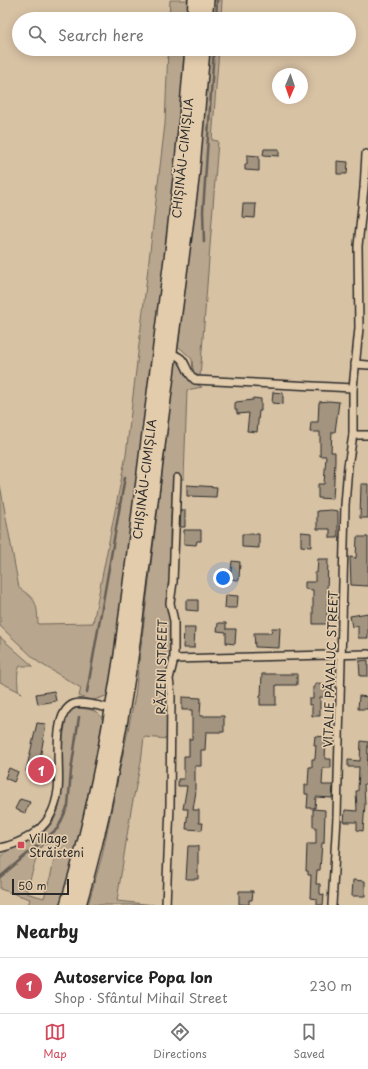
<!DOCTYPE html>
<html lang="en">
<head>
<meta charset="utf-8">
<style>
  :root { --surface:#fff; --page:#f6f6f6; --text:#222; --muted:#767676; --line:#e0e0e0; --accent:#d1495b }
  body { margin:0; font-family:"Playpen Sans",sans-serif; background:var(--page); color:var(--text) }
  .compass { position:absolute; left:272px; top:68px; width:36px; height:36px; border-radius:50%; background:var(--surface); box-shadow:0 2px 10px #0003; rotate:182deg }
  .scale { position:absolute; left:12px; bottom:10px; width:57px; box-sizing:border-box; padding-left:4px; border:2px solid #2b2b2b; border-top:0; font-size:11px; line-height:14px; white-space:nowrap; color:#2b2b2b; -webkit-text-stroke:3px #e3ccac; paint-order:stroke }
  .you { position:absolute; left:223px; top:578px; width:14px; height:14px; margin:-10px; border:3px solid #fff; border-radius:50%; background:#1a73e8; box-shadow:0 0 0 6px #1a73e833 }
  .badge { display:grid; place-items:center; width:26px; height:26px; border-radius:50%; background:var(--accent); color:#fff; font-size:13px; font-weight:700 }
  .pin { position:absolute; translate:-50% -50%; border:2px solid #fff; box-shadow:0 1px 4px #0006 }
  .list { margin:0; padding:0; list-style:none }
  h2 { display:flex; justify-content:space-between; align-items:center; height:52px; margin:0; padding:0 16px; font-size:17px }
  h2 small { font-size:13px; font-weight:400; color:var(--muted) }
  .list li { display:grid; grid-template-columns:26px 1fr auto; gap:12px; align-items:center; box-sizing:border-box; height:56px; padding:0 16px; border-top:1px solid var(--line) }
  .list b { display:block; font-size:15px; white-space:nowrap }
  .list p { margin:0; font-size:13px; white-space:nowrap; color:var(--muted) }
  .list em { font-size:13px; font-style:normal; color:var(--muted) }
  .icon { flex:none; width:22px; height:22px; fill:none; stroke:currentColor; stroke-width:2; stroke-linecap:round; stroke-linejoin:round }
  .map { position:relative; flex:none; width:368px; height:905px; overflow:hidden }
  .search { position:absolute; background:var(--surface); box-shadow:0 2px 10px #0003; left:12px; right:12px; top:12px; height:44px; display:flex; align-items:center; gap:10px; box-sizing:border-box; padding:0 14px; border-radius:22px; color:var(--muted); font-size:15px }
  .sheet { height:108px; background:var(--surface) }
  nav { display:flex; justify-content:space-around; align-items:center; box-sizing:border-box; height:56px; border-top:1px solid var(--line); background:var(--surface); font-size:11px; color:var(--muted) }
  nav a { display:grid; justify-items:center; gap:2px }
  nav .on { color:var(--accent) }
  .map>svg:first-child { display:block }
  .green { fill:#b8a68e; stroke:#72685c; fill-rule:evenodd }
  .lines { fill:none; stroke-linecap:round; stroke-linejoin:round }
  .stream { stroke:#665f55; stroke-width:2.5 }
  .building { fill:#a2947f; stroke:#2b2b2b }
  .street-casing { stroke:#2b2b2b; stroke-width:10 }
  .highway-casing { stroke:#2b2b2b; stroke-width:16 }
  .street { stroke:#e3ccac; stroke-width:7 }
  .highway { stroke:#e3ccac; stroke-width:13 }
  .poi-dot { fill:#d1495b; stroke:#e3ccac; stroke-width:1.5 }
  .labels { text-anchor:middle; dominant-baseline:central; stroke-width:3.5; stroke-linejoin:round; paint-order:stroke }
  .street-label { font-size:12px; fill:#2b2b2b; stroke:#e3ccac }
  .poi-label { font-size:12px; fill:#2b2b2b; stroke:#e3ccac; text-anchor:start }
</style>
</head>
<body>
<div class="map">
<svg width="368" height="905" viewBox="0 0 368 905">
  <rect width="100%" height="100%" fill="#d8c2a4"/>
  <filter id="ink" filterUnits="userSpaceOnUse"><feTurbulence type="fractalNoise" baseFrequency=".025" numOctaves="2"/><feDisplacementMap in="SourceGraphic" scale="8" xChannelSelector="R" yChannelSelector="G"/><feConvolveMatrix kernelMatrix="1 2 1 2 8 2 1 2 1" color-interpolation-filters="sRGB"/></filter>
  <g filter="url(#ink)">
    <g class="green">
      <path d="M170,0h21l-1,19h-21z"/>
      <path d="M212,0h10l-1,19h-10z"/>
      <path d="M168,49h19c-21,216 -46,431 -79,646 -12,5 -17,7 -29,1l2,-8 -43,-26 -38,-36v-141l19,103c18,12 18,15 19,36l55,-1 33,-168 39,-331z"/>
      <path d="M209,49h10l-7,91 6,1 -18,236 -7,-5 -1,-13 -14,-13c12,-99 25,-198 31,-297z"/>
      <path d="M176,358l6,4 10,20 10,5 -15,3 -3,89h-11l-3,53 2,90 -1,36 -5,15 2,66 -24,-2 -3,25 -10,48 -14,91 37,4h-66l14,-49 33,-160z"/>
      <path d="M0,637l33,29h-13c-4,7 -2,16 -2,24l4,3 -22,-11z"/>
      <path d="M77,708c11,1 21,1 26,12l-10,54 -19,84 -14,47h-32l2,-6 -30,-10v-32c13,-12 32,-14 45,-26 25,-23 14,-63 18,-92 1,-9 3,-18 5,-27l3,-3zM44,844l12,7 -5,23 -7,24 -18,-5 13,-44z"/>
    </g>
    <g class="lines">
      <g class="stream">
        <path d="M216,19l1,-19"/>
        <path d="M204,242l-1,-31 11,-162"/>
        <path d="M87,692l38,-215"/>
        <path d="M0,877l58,-49 10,-22 3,-35 8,-54"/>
      </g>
    </g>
    <g class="building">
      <path d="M264,149h15v7l-16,-1z"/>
      <path d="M247,155l12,1v15l-14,-1v-6h2z"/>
      <path d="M337,161l11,1 -1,12h-10z"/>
      <path d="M243,204h13l-1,14 -13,-1z"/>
      <path d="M273,392l10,1v11l-11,-1z"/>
      <path d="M253,398l8,1v12h-2l-2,21 -10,-1 2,-18 -12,1v-4h-2v-7l1,-1 17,-2z"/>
      <path d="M329,401l10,1 -4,30h-3l-1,20h4v10l-2,37 -15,-1v-14h6l2,-28h-6v-24h-10l1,-10h7l1,-20z"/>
      <path d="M361,484h7v34h-8z"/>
      <path d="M187,485l30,2 -1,10 -29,-1z"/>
      <path d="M181,510h4v17h-5z"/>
      <path d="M331,510l7,1v27h-8v-9h-13v-18z"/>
      <path d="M184,530h17v11h-4l-1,4 -12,-1z"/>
      <path d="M301,532l10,1v14l-10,-1z"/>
      <path d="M242,534h17v14l-17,-1z"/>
      <path d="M357,537h11v49l-17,-1 -1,-28 6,1z"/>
      <path d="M318,559h10l-1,33h5v8h-5v24h-14v-34l-8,-1v-7h10v-9h2z"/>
      <path d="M232,561l8,1 -1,18 -12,-1 1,-8h3z"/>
      <path d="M226,595l12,1 -1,12h-12z"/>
      <path d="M186,600h12v11l-12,-1z"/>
      <path d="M368,613v25h-10v-12l-6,1 -2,-11z"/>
      <path d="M218,623h8v6h10l-1,15 -9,-1v-11l-9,-1z"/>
      <path d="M184,628h11l-1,20h-11z"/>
      <path d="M272,628h8l-1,20 -24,-1 -1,-14h17z"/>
      <path d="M368,660v16h-8l-1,-15z"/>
      <path d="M262,674h35v11h-21v20h-16v-9h1z"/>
      <path d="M315,683l15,1v13h-10v19h-8v-11h-3v-6h4v-12h2z"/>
      <path d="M54,691l2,10 -18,3 -2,-10z"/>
      <path d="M359,696l9,1v12h-10z"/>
      <path d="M182,697l19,1 -1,18h24v16h-18l-1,18h-4v16h-6v25h1l-3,19h6v13h4l-1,7 -16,-1 2,-20h-5l4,-23h-9v-7h6v-23h5v-17h3v-29h-10z"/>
      <path d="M37,723l9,1 -6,35 6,2 -1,5 6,1 -3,10 -22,-6z"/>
      <path d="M315,736l11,1 -1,22h6v9h-8l-1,17h11l-1,13 -16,-1 -1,11h-8l1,-14h-3v-9h3l1,-18h3v-8h3l1,-14h-2z"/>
      <path d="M361,741l7,1 -1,42h-3l1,20 -2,27 -6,-1v-8h-13l1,-12 12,1 -1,-20h2l1,-24h-11v-7l12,1z"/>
      <path d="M9,768l9,4 -4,10 -9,-4z"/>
      <path d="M20,799l10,3 -5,11 -10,-4z"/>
      <path d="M313,809l12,1 -1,33h-2l-2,27h-3l-1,14h4v10l4,1 -1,10h-6v-6l-7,-1 1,-23h-3v-4h-2l1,-27h9v-17h-3z"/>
      <path d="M188,846h10v33h-12z"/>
      <path d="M353,880l12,1v15h-13z"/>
      <path d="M239,891h14l-1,9h-3v5l-10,-1z"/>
    </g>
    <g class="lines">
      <defs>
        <g id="street">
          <path d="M170,353c20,6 12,16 25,27l158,8"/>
          <path d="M355,364l13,1"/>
          <path d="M353,435h15"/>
          <path d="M174,659l194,-5"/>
          <path d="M0,848c18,-4 40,-14 50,-32 4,-7 7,-18 8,-26 3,-20 -8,-77 16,-86 9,-3 29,3 39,5"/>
          <path d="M166,905l4,-99 1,-111 -2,-16 5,-20v-38l-4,-18 3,-21 4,-104"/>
          <path d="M332,905l5,-88 8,-312 3,-39 5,-31v-47l6,-60 -1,-82 6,-58 2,-34"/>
        </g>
        <g id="highway">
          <path d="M194,19l1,-19"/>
          <path d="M205,19l2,-19"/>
          <path d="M67,905c25,-82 41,-165 54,-250l51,-404 11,-100 9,-102"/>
          <path d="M79,905c24,-81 39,-164 52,-247l61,-479 11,-130"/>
        </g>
      </defs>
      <use href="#street" class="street-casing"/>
      <use href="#highway" class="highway-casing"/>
      <use href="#street" class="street"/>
      <use href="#highway" class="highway"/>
    </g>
  </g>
  <rect class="poi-dot" x="17" y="841" width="8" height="8" rx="2"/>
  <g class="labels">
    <g class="street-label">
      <text transform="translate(182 158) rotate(-84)">CHIȘINĂU-CIMIȘLIA</text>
      <text transform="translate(144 479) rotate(-83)">CHIȘINĂU-CIMIȘLIA</text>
      <text transform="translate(161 667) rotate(-89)">RĂZENI STREET</text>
      <text transform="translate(330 669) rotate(-88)">VITALIE PĂVALUC STREET</text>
    </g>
    <g class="poi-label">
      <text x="29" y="838">Village<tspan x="29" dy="14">Străisteni</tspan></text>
    </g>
  </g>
</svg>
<svg class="compass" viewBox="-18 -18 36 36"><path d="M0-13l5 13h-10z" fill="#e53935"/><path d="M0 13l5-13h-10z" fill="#767676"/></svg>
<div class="scale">50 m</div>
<div class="you"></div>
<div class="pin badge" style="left:41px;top:770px">1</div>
<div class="search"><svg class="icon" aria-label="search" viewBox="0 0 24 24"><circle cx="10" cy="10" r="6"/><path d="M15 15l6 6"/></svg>Search here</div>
</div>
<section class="sheet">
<h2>Nearby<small></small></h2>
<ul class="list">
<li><span class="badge">1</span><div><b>Autoservice Popa Ion</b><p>Shop · Sfântul Mihail Street</p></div><em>230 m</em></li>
</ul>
</section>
<nav>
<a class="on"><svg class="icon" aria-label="map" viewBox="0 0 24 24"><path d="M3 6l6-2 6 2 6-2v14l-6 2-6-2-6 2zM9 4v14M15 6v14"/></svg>Map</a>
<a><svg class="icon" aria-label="directions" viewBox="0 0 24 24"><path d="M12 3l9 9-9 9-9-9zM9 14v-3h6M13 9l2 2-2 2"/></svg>Directions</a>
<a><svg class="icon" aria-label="saved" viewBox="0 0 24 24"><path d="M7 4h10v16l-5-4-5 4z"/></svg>Saved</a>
</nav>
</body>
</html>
